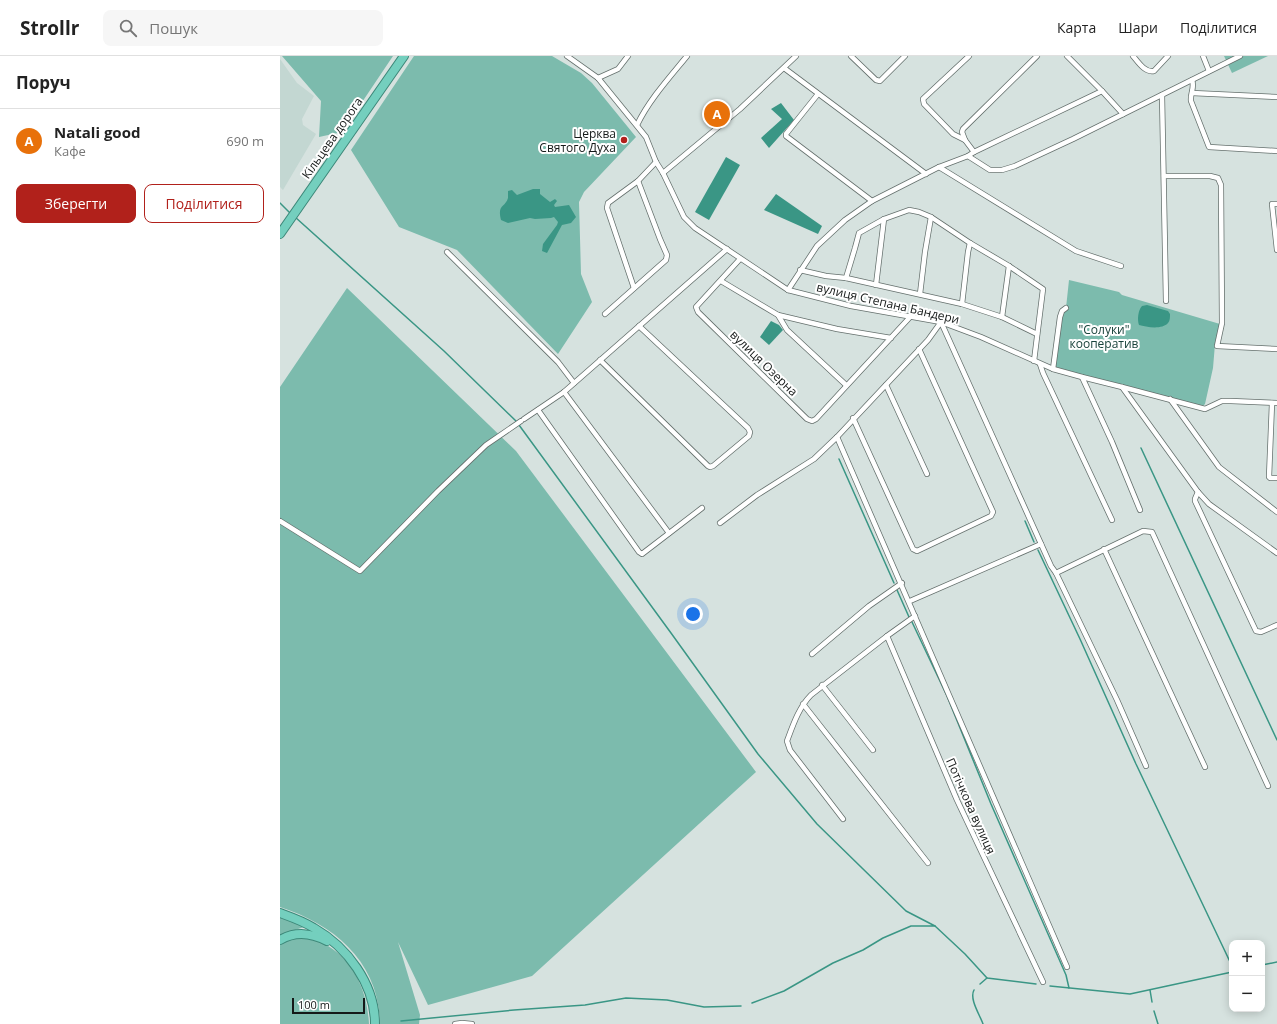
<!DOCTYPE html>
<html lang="uk">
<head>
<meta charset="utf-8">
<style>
  :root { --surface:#fff; --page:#f6f6f6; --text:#222; --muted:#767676; --line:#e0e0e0; --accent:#b1211b }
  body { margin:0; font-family:"Open Sans",sans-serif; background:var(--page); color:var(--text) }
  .controls { position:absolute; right:12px; bottom:12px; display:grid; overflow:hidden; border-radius:8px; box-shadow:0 2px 10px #0003 }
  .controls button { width:36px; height:36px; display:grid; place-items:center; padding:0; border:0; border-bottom:1px solid var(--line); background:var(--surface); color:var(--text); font:20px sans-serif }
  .scale { position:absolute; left:12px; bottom:10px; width:73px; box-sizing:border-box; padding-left:4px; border:2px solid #151918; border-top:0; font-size:11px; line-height:14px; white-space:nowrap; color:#151918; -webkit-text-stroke:3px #fff; paint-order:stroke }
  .you { position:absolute; left:413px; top:558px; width:14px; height:14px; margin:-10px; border:3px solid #fff; border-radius:50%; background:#1a73e8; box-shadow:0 0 0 6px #1a73e833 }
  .badge { display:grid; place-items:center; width:26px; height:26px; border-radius:50%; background:var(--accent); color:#fff; font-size:13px; font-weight:700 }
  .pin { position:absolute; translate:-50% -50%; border:2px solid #fff; box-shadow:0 1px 4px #0006 }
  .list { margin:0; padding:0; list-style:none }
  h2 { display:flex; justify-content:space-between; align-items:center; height:52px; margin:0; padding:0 16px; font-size:17px }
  h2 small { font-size:13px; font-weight:400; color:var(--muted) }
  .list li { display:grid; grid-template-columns:26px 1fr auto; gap:12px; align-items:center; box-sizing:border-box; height:64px; padding:0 16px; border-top:1px solid var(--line) }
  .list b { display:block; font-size:15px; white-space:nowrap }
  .list p { margin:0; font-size:13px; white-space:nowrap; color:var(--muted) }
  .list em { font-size:13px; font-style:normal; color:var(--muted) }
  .actions { display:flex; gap:8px; padding:12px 16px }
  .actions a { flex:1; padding:9px 0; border:1px solid var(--accent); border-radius:8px; text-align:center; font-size:14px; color:var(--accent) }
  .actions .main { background:var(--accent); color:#fff }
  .icon { flex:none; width:22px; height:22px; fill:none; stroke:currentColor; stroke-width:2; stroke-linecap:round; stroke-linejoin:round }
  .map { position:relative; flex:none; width:997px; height:968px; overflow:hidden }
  header { display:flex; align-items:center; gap:24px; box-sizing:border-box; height:56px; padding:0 20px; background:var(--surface); border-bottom:1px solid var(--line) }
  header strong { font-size:19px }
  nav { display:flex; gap:22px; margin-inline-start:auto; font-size:14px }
  .search { width:280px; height:36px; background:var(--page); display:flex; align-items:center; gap:10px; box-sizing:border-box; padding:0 14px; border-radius:8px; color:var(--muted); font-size:15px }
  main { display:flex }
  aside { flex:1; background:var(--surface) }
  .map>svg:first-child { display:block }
  .built { fill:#c3d7d2 }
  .green { fill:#7cbbad }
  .water { fill:#3a9685 }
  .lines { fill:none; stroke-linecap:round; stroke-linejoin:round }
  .stream { stroke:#3a9685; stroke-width:1.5 }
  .minor-casing { stroke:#65706d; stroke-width:6 }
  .trunk-casing { stroke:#3d8879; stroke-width:10 }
  .minor { stroke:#fff; stroke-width:4.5 }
  .trunk { stroke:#74cfbe; stroke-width:8 }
  .poi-dot { fill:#b1211b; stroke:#fff; stroke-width:1.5 }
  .labels { text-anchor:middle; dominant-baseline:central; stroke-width:4; stroke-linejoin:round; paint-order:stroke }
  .poi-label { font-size:12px; fill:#151918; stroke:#fff; text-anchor:end }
  .street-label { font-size:12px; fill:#151918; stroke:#fff }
  .park-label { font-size:12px; fill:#19433b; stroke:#fff }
</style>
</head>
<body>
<header>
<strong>Strollr</strong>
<div class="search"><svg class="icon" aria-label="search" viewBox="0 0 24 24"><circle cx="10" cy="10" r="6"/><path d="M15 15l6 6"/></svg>Пошук</div>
<nav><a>Карта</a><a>Шари</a><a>Поділитися</a></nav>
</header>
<main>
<aside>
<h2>Поруч<small></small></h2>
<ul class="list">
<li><span class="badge" style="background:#e8710a">A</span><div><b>Natali good</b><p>Кафе</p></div><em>690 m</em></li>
</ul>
<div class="actions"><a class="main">Зберегти</a><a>Поділитися</a></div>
</aside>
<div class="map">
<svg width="997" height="968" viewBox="0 0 997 968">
  <rect width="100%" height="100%" fill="#d6e2df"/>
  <path class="built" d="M0,3l17,24 17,13 -12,23 1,6 13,9 -33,56 -3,-3z"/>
  <g class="green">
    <path d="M2,0h111l-51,76 -23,5 2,-36z"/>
    <path d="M134,0h138l29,17 11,10 44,54 -52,55 -5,10 2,72 11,28 -34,52 -101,-104 -58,-23 -48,-77z"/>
    <path d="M944,0h44l-36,17z"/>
    <path d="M789,224l50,12 3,3 98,29 -5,20 -2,24 -8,36 -2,2 -5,-1 -124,-32 -18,-6 -3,2 9,-54 4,-7z"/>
    <path d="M67,232l169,163 240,321 -224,204 -104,29 -30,-63 22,73 -1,9h-39c-1,-62 -45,-99 -100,-117v-520z"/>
    <path d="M0,861l24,10 -24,8z"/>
    <path d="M28,881c40,12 59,47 61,87h-89v-80c8,-6 18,-6 28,-7z"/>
  </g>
  <g class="water">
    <path d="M501,47l13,17 -25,28 -8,-10 21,-19 -11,-10z"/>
    <path d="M446,101l14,8 -31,55 -14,-8z"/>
    <path d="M253,133h7v5l10,8 5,-3 2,2 -3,4 1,2 14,-2 7,12 -5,6 -9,2 -15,28 -5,-2 1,-7 14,-19 1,-3 -4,-5 -3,1 -16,1 -5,-1 -22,5 -7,-3c-4,-16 4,-12 7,-22 0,-2 0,-5 0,-7l4,-1 5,5z"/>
    <path d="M496,138l46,32 -4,8 -54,-24z"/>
    <path d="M867,249l21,6 2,3c0,3 0,7 -2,9 -6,7 -22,4 -29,2 -2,-5 -1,-15 3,-19z"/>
    <path d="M491,265l8,4 4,5 -14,15 -9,-8z"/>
  </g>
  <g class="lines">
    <g class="stream">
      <path d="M0,147l10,10"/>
      <path d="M15,161l149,134 73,71"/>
      <path d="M239,369l152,208 87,121 59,70 89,87 29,15h-24l-28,12 -20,12 -30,13 -49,28 -32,12"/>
      <path d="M861,392l136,292"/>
      <path d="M559,403l55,124"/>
      <path d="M745,465l9,21"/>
      <path d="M758,494l42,89 56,125 96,202"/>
      <path d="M617,534l12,27"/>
      <path d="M632,566l35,74 44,108 75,171 3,13"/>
      <path d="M655,870l30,28 22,24 49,6"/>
      <path d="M982,909l15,-3"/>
      <path d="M700,928l7,-6"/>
      <path d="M770,930l80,8 102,-22"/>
      <path d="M694,934c-5,9 6,25 9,34"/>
      <path d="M870,934l2,12"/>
      <path d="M874,955l4,13"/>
      <path d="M121,965l113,-11 71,-5 41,-7 41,2 37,7 37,-1"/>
    </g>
    <defs>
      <g id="minor">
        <path d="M287,0l31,22 48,59 10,25 7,11 21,44 11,11 93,62 63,16 90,16 40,15 72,32 29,8 40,10 76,105 11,12 68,49"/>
        <path d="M571,0l25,24 4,1 25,-25"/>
        <path d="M787,0l35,35 21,23"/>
        <path d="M853,0c5,6 12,17 21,15l14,-15"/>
        <path d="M923,0l6,15"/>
        <path d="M504,12l142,106"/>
        <path d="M318,22l20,-9 10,-13"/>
        <path d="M912,24c3,8 -2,13 -1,21l18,46 68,4"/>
        <path d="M912,37l85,4"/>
        <path d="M538,38l-32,40v2l86,65"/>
        <path d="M882,39l4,206"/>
        <path d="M357,69c12,-25 32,-47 50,-69"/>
        <path d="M685,84l-3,-8 1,-3 74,-73"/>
        <path d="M694,96l128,-61"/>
        <path d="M688,100l6,-4 -9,-12 -12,-6 -29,-30 -1,-5 46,-43"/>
        <path d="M659,111l137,84 45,15"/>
        <path d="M383,117l77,-64 56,-53"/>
        <path d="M884,120h46l8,2 3,7 1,138 -5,23 60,3"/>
        <path d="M997,148h-5l5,46"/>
        <path d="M167,196l111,110 16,21"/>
        <path d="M460,203l-44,48 2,5 109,107 5,2 4,-2 95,-103"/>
        <path d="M520,214l26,6 20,2 116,26 40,13 35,17"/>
        <path d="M566,222l9,-30 4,-15 25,-14 25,-9 10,2 12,5 39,26 39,23 34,23 -9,72"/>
        <path d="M441,225l57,34 9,15 59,55"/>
        <path d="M596,229l8,-66"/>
        <path d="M354,232l-27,-80 1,-5 30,-22 18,-19"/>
        <path d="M508,234l29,-44 28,-26 27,-19 67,-34 29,-11 22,14h12l13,-4 58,-27 167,-83"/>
        <path d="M640,238l5,-42 6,-35"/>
        <path d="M682,248l6,-52 2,-9"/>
        <path d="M325,258l61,-54 1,-5 -7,-16 -22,-58"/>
        <path d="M498,259l59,14 54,9"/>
        <path d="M722,261l7,-51"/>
        <path d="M320,304l108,106 2,1 3,-1 36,-30 1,-4 -2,-4 -109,-102"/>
        <path d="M760,308l3,9 69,147"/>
        <path d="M773,313l7,-52 2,-6 4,-3"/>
        <path d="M802,321l30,65 28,68"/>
        <path d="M606,329l41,89"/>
        <path d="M842,331l83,22 17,-8h9l46,2"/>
        <path d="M284,336l105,141"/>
        <path d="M890,343l49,68 58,45"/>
        <path d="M992,347l-3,74 1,1h7"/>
        <path d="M258,354l101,142 3,2 60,-46"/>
        <path d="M573,362l60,131 4,2 74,-35 2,-4 -74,-163"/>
        <path d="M244,363l40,-27 163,-143"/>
        <path d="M557,381c78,176 154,353 230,530"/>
        <path d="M918,436l-3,7v2l61,130 5,1 16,-7"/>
        <path d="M0,465l80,50 78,-80 48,-46 35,-24"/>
        <path d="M440,467l37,-28 57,-36 23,-22 91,-97 13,-18 110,244 5,7 61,127 29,66"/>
        <path d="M824,493l101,218"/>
        <path d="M776,517l87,-42 9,1 116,254"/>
        <path d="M630,545l131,-57"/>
        <path d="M607,580l70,164 86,182"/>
        <path d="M532,598l57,-48 33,-23"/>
        <path d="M542,629l51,65"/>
        <path d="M523,648l125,159"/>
        <path d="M563,763l-53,-69 -3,-9c6,-16 12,-34 24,-46l76,-59 28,-20"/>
        <path d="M175,968l7,-1 10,1"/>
      </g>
      <g id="trunk">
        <path d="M0,178l124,-178"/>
        <path d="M0,857c11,4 23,8 34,15 33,19 61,56 61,96"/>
        <path d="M0,884c15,-9 32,-7 47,1"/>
      </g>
    </defs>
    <use href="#minor" class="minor-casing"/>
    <use href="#trunk" class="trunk-casing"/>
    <use href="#minor" class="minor"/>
    <use href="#trunk" class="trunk"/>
  </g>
  <circle class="poi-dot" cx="344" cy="84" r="4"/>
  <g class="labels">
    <g class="poi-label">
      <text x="336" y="77">Церква<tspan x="336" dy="14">Святого Духа</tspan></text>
    </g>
    <g class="street-label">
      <text transform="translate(52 82) rotate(-55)">Кільцева дорога</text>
      <text transform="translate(608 247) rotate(13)">вулиця Степана Бандери</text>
      <text transform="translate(484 307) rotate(44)">вулиця Озерна</text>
      <text transform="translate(691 750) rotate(66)">Потічкова вулиця</text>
    </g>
    <g class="park-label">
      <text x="824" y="273">"Солуки"<tspan x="824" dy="14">кооператив</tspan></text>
    </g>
  </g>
</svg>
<div class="controls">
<button>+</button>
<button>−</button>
</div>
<div class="scale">100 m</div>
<div class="you"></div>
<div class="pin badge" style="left:437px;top:58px;background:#e8710a">A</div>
</div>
</main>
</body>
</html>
